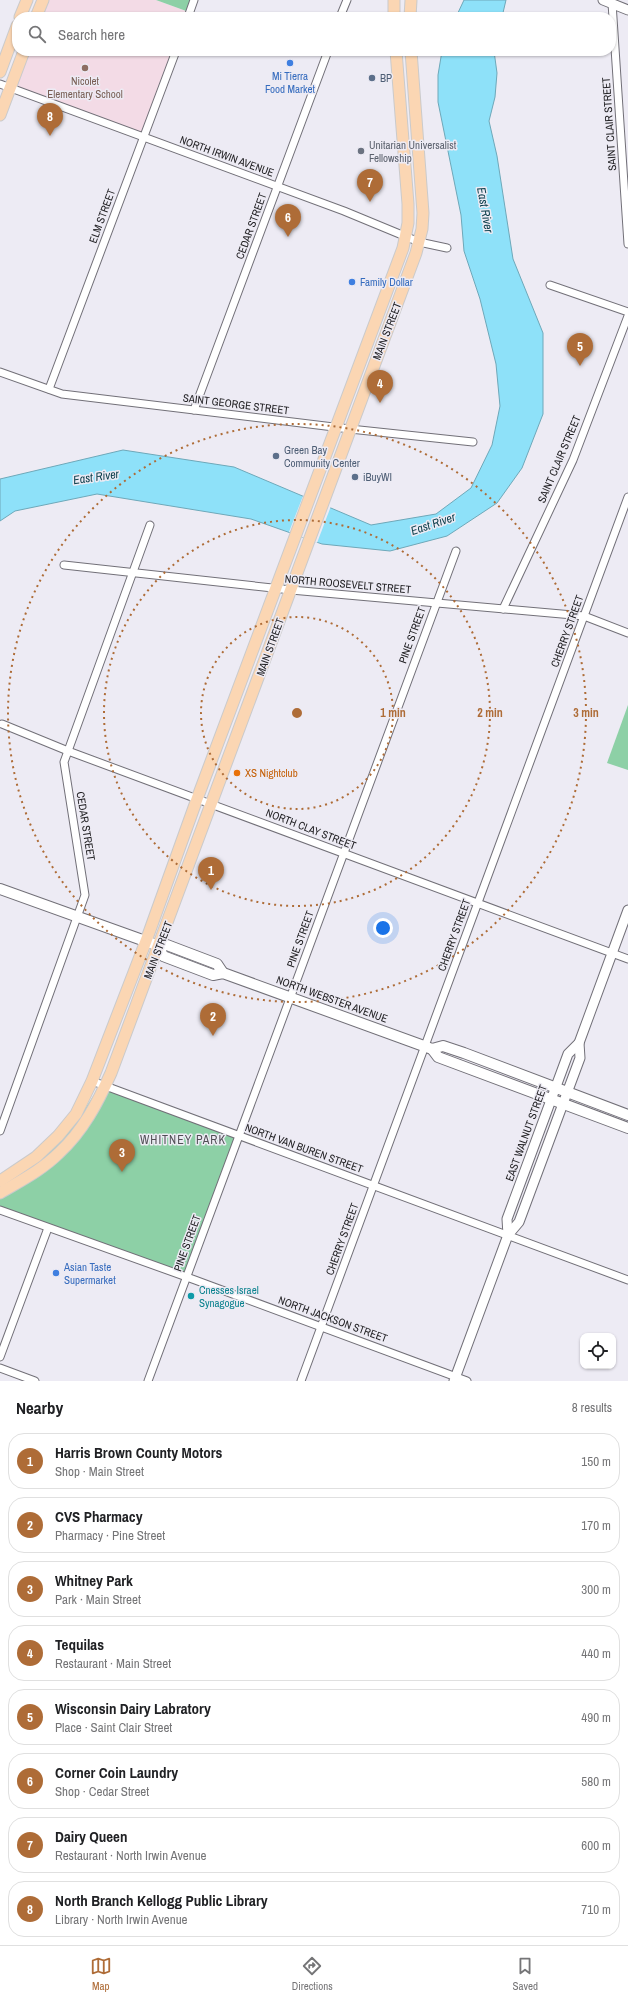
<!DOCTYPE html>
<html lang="en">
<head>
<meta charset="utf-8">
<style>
  :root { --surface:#fff; --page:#f6f6f6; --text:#202124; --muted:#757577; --line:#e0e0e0; --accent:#ae6c37 }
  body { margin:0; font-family:"Archivo Narrow",sans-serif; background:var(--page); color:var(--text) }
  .controls { position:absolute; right:12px; bottom:12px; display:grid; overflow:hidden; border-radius:8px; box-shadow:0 1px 3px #0004 }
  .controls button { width:36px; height:36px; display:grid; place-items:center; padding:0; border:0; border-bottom:1px solid var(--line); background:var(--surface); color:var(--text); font:20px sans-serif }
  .you { position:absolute; left:383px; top:928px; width:14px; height:14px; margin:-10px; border:3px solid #fff; border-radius:50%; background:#1a73e8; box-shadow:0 0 0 6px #1a73e833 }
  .badge { display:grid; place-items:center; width:26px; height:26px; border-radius:50%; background:var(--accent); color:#fff; font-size:13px; font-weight:700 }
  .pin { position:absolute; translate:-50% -33px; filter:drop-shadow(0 1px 2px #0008) }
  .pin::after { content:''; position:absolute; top:21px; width:14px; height:12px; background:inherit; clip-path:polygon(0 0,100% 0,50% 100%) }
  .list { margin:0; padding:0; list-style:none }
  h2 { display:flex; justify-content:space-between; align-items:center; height:52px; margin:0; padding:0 16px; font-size:17px }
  h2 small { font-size:13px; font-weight:400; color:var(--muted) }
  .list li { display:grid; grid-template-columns:26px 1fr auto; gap:12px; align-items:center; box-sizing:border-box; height:56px; margin:0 8px 8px; padding:0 8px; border:1px solid var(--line); border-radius:16px }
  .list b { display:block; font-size:15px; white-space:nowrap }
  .list p { margin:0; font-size:13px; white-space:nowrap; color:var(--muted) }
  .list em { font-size:13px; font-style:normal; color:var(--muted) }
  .icon { flex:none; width:22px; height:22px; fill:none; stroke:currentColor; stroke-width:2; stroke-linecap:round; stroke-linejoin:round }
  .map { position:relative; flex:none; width:628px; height:1381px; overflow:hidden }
  .search { position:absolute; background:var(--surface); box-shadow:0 1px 3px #0004; left:12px; right:12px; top:12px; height:44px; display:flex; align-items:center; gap:10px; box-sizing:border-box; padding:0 14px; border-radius:16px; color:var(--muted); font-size:15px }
  .sheet { height:564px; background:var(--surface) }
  nav { display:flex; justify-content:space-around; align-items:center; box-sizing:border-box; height:56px; border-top:1px solid var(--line); background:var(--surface); font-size:11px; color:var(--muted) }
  nav a { display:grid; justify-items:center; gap:2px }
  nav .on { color:var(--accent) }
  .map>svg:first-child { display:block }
  .education { fill:#f3dbe6 }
  .green { fill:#8dd0a6 }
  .water { fill:#8ee1f9; stroke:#6ea8b9 }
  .pier { fill:#edebf4 }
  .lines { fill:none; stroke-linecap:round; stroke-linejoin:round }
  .minor-casing { stroke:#727078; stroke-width:9 }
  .tertiary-casing { stroke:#727078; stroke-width:11 }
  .secondary-casing { stroke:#727078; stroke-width:12 }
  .primary-casing { stroke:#cacacb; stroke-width:13 }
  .minor { stroke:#fff; stroke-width:7 }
  .tertiary { stroke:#fff; stroke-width:9 }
  .secondary { stroke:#fff; stroke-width:10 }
  .primary { stroke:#fbd6b3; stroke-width:11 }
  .ring { fill:none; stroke:#ae6c37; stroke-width:2; stroke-dasharray:2 4 }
  .shop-dot { fill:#3f7fe0; stroke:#edebf4; stroke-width:1.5 }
  .education-dot { fill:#8d6e63; stroke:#edebf4; stroke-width:1.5 }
  .service-dot { fill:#5c6f8a; stroke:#edebf4; stroke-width:1.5 }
  .worship-dot { fill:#6b7280; stroke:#edebf4; stroke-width:1.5 }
  .food-dot { fill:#e8710a; stroke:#edebf4; stroke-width:1.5 }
  .culture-dot { fill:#0f9aa8; stroke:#edebf4; stroke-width:1.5 }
  .labels { text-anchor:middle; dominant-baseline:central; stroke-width:3; stroke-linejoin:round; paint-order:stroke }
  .shop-label { font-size:11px; fill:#366cbe; stroke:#edebf4; text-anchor:start }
  .service-label { font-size:11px; fill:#4e5e75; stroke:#edebf4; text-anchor:start }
  .education-label { font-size:11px; fill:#785e54; stroke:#edebf4 }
  .street-label { font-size:11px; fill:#232225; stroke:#edebf4 }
  .worship-label { font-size:11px; fill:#5b616d; stroke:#edebf4; text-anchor:start }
  .food-label { font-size:11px; fill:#c56008; stroke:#edebf4; text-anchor:start }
  .culture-label { font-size:11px; fill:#0d838f; stroke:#edebf4; text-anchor:start }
  .water-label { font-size:12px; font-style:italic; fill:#0e404d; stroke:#edebf4 }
  .neighbourhood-label { font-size:12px; letter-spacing:1px; fill:#504e55; stroke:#edebf4 }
  .centre { fill:#ae6c37; stroke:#edebf4; stroke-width:2 }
  .ring-label { font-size:12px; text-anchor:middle; font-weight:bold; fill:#ae6c37; stroke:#edebf4; stroke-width:3; stroke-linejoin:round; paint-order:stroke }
</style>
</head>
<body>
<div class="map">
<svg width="628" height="1381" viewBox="0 0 628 1381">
  <rect width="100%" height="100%" fill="#edebf4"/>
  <g class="education">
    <path d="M43,0h113l33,12 -1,5h-152z"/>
    <path d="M24,51h151l-31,85 -134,-48z"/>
  </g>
  <g class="green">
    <path d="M156,0h38l-5,12z"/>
    <path d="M628,705v65l-21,-7z"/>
    <path d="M101,1084l138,51 -52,142 -187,-67v-26l79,-66z"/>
  </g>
  <g class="water">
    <path d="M464,0h42l-4,17h-46z"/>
    <path d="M442,51h52l3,22 -2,24 -6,24 8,35 16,103 30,74v81l-21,54 -25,35 -50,33 -57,15 -68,-7 -71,-25 -154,-25 -82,17 -15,10v-42l123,-29 111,17 137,58 65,-11 35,-26 21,-43 8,-39 -4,-42 -16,-65 -16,-48 -3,-36 -23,-113v-27z"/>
  </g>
  <path class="pier" d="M303,496l28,10 -14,37 -28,-11z"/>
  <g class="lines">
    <defs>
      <g id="minor">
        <path d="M612,3l16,241"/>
        <path d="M188,17l6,-17"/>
        <path d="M340,17l7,-17"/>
        <path d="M0,84l344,127 75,31 28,6"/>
        <path d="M550,285l78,27"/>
        <path d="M0,372l62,22 288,35 123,13"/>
        <path d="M49,389l127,-338"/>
        <path d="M194,410l134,-359"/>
        <path d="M64,565l227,25 293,26 44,17"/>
        <path d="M503,609l70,-149 55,-144"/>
        <path d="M2,724l66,27 560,208"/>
        <path d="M92,1081l536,199"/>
        <path d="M0,1131l85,-236 -21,-133 86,-237"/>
        <path d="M0,1210l195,70 272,101"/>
        <path d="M0,1357l48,-129"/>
        <path d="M0,1368l35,13"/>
        <path d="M148,1381l308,-830"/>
        <path d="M301,1381l327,-884"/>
      </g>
      <g id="tertiary">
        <path d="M603,0l25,10"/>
        <path d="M508,1235l-1,-16 61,-165 11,-11 49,-133"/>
        <path d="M454,1381l54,-146 11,-13 61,-164 -1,-15"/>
      </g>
      <g id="secondary">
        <path d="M0,889l159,57 8,-1 50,19 6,9"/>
        <path d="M159,946l4,10 50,19 10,-2 209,76 11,-3 21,7 164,62"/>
        <path d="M432,1049l6,8 190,71"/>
      </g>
      <g id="primary">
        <path d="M20,17l7,-17"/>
        <path d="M36,17l7,-17"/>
        <path d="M394,17v-17"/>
        <path d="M410,17l1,-17"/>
        <path d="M0,72l17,-46"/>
        <path d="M0,115l24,-64"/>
        <path d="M0,1181l36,-24 22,-21 18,-22 16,-33 54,-140 51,-142 206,-551 5,-25v-19l-12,-153"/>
        <path d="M0,1193c20,-12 42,-23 59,-40 24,-22 39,-51 52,-80l305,-820 6,-24 1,-16 -12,-162"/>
      </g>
    </defs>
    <use href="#minor" class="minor-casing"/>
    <use href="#tertiary" class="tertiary-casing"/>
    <use href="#secondary" class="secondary-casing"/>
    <use href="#primary" class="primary-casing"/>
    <use href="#minor" class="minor"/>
    <use href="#tertiary" class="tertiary"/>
    <use href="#secondary" class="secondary"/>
    <use href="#primary" class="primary"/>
  </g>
  <g class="ring">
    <circle cx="297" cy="713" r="96"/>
    <circle cx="297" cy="713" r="193"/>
    <circle cx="297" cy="713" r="289"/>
  </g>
  <g class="shop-dot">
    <circle cx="290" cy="63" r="4"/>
    <circle cx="352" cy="282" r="4"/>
    <circle cx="56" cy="1273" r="4"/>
  </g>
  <circle class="education-dot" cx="85" cy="68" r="4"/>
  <g class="service-dot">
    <circle cx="372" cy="78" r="4"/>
    <circle cx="276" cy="456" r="4"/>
    <circle cx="355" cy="477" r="4"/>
  </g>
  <circle class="worship-dot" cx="361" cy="151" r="4"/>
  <circle class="food-dot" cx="237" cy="773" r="4"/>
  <circle class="culture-dot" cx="191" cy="1296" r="4"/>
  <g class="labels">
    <g class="shop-label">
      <text x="290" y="76" text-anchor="middle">Mi Tierra<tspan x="290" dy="13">Food Market</tspan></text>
      <text x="360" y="282">Family Dollar</text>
      <text x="64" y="1267">Asian Taste<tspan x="64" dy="13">Supermarket</tspan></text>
    </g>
    <g class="service-label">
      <text x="380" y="78">BP</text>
      <text x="284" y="450">Green Bay<tspan x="284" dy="13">Community Center</tspan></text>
      <text x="363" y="477">iBuyWI</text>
    </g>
    <g class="education-label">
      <text x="85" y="81">Nicolet<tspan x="85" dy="13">Elementary School</tspan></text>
    </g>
    <g class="street-label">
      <text transform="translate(609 124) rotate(-94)">SAINT CLAIR STREET</text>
      <text transform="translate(227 156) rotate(20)">NORTH IRWIN AVENUE</text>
      <text transform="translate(102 216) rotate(-70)">ELM STREET</text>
      <text transform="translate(251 226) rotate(-70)">CEDAR STREET</text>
      <text transform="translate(387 331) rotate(-69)">MAIN STREET</text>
      <text transform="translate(236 404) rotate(7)">SAINT GEORGE STREET</text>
      <text transform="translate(559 459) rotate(-67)">SAINT CLAIR STREET</text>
      <text transform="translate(348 584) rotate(5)">NORTH ROOSEVELT STREET</text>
      <text transform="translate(567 631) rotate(-70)">CHERRY STREET</text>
      <text transform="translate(412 635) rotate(-70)">PINE STREET</text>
      <text transform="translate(270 647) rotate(-70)">MAIN STREET</text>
      <text transform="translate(86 826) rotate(81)">CEDAR STREET</text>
      <text transform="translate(311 829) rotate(21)">NORTH CLAY STREET</text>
      <text transform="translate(454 935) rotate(-70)">CHERRY STREET</text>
      <text transform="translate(300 939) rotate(-70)">PINE STREET</text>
      <text transform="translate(158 950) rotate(-69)">MAIN STREET</text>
      <text transform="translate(332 999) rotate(20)">NORTH WEBSTER AVENUE</text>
      <text transform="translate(526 1133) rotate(-70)">EAST WALNUT STREET</text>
      <text transform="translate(304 1148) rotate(20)">NORTH VAN BUREN STREET</text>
      <text transform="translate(342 1239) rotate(-70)">CHERRY STREET</text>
      <text transform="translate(187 1243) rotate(-70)">PINE STREET</text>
      <text transform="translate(333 1319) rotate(20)">NORTH JACKSON STREET</text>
    </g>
    <g class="worship-label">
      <text x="369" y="145">Unitarian Universalist<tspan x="369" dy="13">Fellowship</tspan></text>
    </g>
    <g class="food-label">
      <text x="245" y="773">XS Nightclub</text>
    </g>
    <g class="culture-label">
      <text x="199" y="1290">Cnesses Israel<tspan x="199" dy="13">Synagogue</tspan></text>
    </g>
    <g class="water-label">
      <text transform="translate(485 210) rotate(80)">East River</text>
      <text transform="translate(96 477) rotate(-8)">East River</text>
      <text transform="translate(433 524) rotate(-19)">East River</text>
    </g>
    <g class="neighbourhood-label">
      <text x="183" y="1140">WHITNEY PARK</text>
    </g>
  </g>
  <circle cx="297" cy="713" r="6" class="centre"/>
  <g class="ring-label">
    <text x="393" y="717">1 min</text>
    <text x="490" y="717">2 min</text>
    <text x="586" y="717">3 min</text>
  </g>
</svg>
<div class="controls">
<button><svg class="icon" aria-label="locate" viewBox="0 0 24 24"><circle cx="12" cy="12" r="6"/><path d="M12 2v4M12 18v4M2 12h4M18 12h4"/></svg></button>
</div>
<div class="you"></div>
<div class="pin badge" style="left:211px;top:890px">1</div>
<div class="pin badge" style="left:213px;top:1036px">2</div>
<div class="pin badge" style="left:122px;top:1172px">3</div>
<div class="pin badge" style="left:380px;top:403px">4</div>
<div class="pin badge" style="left:580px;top:366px">5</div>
<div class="pin badge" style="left:288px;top:237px">6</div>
<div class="pin badge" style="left:370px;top:202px">7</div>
<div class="pin badge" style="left:50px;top:136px">8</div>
<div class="search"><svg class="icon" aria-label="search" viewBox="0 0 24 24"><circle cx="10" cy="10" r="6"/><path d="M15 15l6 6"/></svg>Search here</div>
</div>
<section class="sheet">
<h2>Nearby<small>8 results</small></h2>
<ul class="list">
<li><span class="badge">1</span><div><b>Harris Brown County Motors</b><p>Shop · Main Street</p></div><em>150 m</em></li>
<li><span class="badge">2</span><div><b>CVS Pharmacy</b><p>Pharmacy · Pine Street</p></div><em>170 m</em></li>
<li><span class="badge">3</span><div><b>Whitney Park</b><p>Park · Main Street</p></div><em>300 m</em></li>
<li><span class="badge">4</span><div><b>Tequilas</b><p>Restaurant · Main Street</p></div><em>440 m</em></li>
<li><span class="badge">5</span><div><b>Wisconsin Dairy Labratory</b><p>Place · Saint Clair Street</p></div><em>490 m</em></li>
<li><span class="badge">6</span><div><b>Corner Coin Laundry</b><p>Shop · Cedar Street</p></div><em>580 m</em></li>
<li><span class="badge">7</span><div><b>Dairy Queen</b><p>Restaurant · North Irwin Avenue</p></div><em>600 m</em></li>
<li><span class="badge">8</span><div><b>North Branch Kellogg Public Library</b><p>Library · North Irwin Avenue</p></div><em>710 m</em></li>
</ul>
</section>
<nav>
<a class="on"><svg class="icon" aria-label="map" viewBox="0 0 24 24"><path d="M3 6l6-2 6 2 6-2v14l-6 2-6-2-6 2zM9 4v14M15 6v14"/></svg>Map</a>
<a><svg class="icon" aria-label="directions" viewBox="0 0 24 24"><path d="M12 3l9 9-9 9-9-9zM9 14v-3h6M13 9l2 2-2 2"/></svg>Directions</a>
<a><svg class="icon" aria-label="saved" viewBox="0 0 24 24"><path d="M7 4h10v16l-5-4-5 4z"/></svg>Saved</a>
</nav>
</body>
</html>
